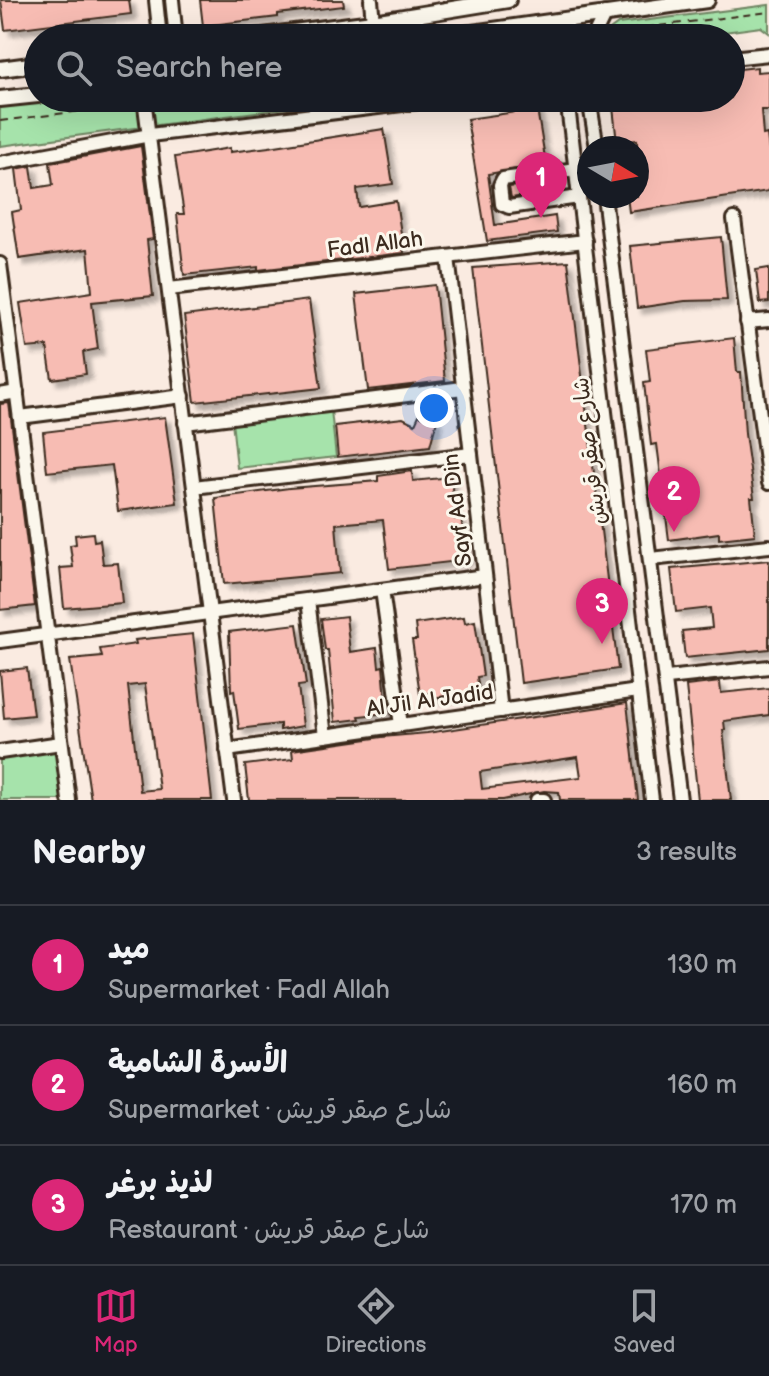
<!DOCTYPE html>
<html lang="en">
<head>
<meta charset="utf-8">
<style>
  :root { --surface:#171b24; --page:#20242c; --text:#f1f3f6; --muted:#9ea1a6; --line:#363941; --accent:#db2777 }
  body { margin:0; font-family:"Balsamiq Sans","Playpen Sans Arabic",sans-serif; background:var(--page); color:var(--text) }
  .compass { position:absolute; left:577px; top:136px; width:72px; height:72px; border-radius:50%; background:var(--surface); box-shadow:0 8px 32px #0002; rotate:100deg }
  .you { position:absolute; left:434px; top:408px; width:28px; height:28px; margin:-20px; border:6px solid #fff; border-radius:50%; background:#1a73e8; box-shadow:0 0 0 12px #1a73e833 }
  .badge { display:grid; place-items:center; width:52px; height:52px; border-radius:50%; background:var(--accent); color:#fff; font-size:26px; font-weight:700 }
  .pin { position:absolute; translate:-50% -66px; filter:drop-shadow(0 2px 4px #0008) }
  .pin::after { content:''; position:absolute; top:42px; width:28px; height:24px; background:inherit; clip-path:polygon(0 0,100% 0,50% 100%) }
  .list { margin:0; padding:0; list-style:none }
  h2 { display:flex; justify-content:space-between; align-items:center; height:104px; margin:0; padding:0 32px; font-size:34px }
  h2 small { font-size:26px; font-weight:400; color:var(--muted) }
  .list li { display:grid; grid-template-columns:52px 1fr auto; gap:24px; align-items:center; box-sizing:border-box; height:120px; padding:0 32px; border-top:2px solid var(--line) }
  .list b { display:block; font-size:30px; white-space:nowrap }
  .list p { margin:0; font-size:26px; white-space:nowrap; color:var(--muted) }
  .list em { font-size:26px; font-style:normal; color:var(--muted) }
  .icon { flex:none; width:44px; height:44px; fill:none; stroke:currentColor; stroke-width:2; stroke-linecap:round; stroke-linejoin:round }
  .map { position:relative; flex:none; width:769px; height:800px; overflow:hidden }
  .search { position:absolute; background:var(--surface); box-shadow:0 8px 32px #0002; left:24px; right:24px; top:24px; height:88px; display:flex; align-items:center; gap:20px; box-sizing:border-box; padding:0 28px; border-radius:44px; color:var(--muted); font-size:30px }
  .sheet { height:464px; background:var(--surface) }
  nav { display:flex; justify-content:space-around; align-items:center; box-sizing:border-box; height:112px; border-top:2px solid var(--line); background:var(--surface); font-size:22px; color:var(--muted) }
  nav a { display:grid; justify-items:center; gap:4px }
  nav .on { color:var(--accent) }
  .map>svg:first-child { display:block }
  .green { fill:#a6e3ab; stroke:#708664; stroke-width:2 }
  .building { fill:#f7bcb3; stroke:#3b2a1e; stroke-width:2; fill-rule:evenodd; filter:url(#shadow) }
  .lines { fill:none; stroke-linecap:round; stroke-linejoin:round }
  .minor-casing { stroke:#3b2a1e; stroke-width:18 }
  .major-casing { stroke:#3b2a1e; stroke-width:20 }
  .path { stroke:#3b2a1e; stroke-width:2; stroke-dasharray:8 6; stroke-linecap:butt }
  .minor { stroke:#fbf7ec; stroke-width:12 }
  .major { stroke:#fbf7ec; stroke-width:14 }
  .labels { text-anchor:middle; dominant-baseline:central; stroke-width:6; stroke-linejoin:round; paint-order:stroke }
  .street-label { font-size:22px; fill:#3b2a1e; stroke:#fbf7ec }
</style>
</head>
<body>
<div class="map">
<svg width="769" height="800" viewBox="0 0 769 800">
  <defs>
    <filter id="shadow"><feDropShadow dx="5.5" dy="5.5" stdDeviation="2" flood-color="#0004"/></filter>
  </defs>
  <rect width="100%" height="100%" fill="#faebe1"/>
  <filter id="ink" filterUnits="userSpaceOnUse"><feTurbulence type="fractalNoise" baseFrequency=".0125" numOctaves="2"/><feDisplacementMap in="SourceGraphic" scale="16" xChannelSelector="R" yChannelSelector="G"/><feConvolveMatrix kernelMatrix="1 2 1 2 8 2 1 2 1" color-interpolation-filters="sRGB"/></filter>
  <g filter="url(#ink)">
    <g class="green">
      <path d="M769,5v28l-8,-6 -82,11h-80l19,-14z"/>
      <path d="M38,98h323l-361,48v-45z"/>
      <path d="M331,410l5,47 -99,11 -5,-47z"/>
      <path d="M58,751l6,49h-64v-41z"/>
    </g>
    <g class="building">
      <path d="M1,0h128l2,14 -126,16z"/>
      <path d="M200,0h143l1,6 -66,8v3l-75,9z"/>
      <path d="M757,67v5l12,-1v39h-8l2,25 4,-1 2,17v40l-140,21 -2,-16h10v-56l-20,3 -5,-45h119v-28z"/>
      <path d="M537,109l9,55 -58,10 7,51 60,-9 2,16 -70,9 -20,-122z"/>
      <path d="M384,129l9,55 -36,5 2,18 37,-6 8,52 -146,17v-3l-74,8 -7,-61h7l-9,-57 55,-9v4l39,-5z"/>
      <path d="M141,146l12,93 -6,1 6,56 -61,6 6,47 -15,3 3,22 -34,5 -5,-33 -20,2 -7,-45 72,-11 -4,-43 -69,10 -7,-47 9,-2 -5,-41 15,-3 3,22 19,-3 -3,-22z"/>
      <path d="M557,181l2,10 -48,7 -2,-11z"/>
      <path d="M721,237l6,63 -42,1 -48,7 -7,-62z"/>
      <path d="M568,261l50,408 -97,14 -48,-415z"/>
      <path d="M769,268v34l-9,1 -4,-33z"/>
      <path d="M435,285l10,96 -77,9 -12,-96z"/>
      <path d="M309,300l12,88 -126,14 -11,-86z"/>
      <path d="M734,338l3,34h4l4,62 9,64h-3l4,37 -36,4v-6l-50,7 -12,-96 -6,1 -7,-62 6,-1 -4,-33z"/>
      <path d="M9,403l26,203 -35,4v-206z"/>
      <path d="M426,414l11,6 -7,26 -92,11 -3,-31 68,-8 12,6 4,-9 5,2z"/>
      <path d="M165,417l12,86 -59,8 -6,-46 -65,7 -4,-40z"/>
      <path d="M412,471l1,10 38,-4 4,42 6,-1 7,42 -79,9 -6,-49 -47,4 4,49 -116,11 -9,-86 74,-10 89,-7v-5z"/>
      <path d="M93,533l1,8 6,-1 3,24 15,-1 4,40 -58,5 -4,-40 13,-1 -3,-22 6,-1 -1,-9z"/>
      <path d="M769,560v89l-84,9 -3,-27 30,-3 -2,-20 -34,4 -5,-43z"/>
      <path d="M346,616l4,36 27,-4 2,19 4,-1 4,47 -28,3 1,3 -25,3 -7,-72h-3l-4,-31z"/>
      <path d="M464,617l1,6 10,-2 8,55 -6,1 2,14 -47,7 -1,-5 -11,1 -8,-54h5l-2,-16z"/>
      <path d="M297,624l9,61 -8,1 5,40 -23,4v-6l-41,5 -5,-39 -3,1 -2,-59z"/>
      <path d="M193,634l19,166h-121l-21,-140 32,-3 -2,-8 36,-5 -1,-4zM145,684l14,105 -19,2 -12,-105z"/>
      <path d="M27,668l6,47 -29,3 -4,-47z"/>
      <path d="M720,682l1,11 48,-5v27l-45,6 1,9h-2l8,70h-33l-12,-114z"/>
      <path d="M627,703l11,97h-78l-1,-8 -15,-1 -41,9h-254l-4,-35 48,-6 -1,-9 90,-13 45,-4zM578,757l3,20 -99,12 -2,-17z"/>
    </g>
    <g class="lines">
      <defs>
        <g id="minor">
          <path d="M156,0l4,38"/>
          <path d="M172,0l4,38"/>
          <path d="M371,0l2,22"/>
          <path d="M536,23l10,15"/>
          <path d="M593,38l12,-25"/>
          <path d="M731,58l38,-4"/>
          <path d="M144,98l90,702"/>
          <path d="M567,98l85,702"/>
          <path d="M589,98l8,50"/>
          <path d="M0,163l150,-28 301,-37"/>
          <path d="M576,169l-73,10 -3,6 2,19 7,3 70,-10"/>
          <path d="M604,196l76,604"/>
          <path d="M734,219l35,264"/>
          <path d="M448,257l53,454"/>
          <path d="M0,264l69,536"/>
          <path d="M169,289l416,-48"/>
          <path d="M747,322l22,-2"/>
          <path d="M0,395l17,-3"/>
          <path d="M20,417l163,-21"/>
          <path d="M185,423l278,-35"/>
          <path d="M194,487l277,-33"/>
          <path d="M651,559l118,-13"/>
          <path d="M382,590l19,135"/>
          <path d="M308,600l17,136"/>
          <path d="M0,641l485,-65"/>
          <path d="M667,678l102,-11"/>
          <path d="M227,750l411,-59"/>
          <path d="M0,752l61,-9"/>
          <path d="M537,800h7"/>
        </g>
        <g id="major">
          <path d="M246,38l127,-16 135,-22"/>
          <path d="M436,38l271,-38"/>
          <path d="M0,69l38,-5"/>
          <path d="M0,99l38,-4"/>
        </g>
      </defs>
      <use href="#minor" class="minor-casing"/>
      <use href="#major" class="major-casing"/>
      <g class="path">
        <path d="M621,38l13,-9 135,-17"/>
        <path d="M155,105l48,-7"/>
        <path d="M0,121l106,-13 11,3 16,-2"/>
      </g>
      <use href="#minor" class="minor"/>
      <use href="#major" class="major"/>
    </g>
  </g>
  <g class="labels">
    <g class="street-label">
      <text transform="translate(375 245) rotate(-7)">Fadl Allah</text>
      <text transform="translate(590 451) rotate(-97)">شارع صقر قريش</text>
      <text transform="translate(458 510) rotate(-97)">Sayf Ad Din</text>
      <text transform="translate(430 701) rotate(-8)">Al Jil Al Jadid</text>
    </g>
  </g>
</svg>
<svg class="compass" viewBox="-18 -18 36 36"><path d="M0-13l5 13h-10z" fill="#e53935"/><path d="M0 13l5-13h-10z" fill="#9ea1a6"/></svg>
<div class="you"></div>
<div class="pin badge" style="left:541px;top:218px">1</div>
<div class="pin badge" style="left:674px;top:532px">2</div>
<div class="pin badge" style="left:602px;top:644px">3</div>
<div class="search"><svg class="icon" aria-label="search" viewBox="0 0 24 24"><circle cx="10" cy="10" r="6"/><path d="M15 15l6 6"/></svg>Search here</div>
</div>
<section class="sheet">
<h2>Nearby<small>3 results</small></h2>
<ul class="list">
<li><span class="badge">1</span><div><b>ميد</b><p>Supermarket · Fadl Allah</p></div><em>130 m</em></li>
<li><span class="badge">2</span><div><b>الأسرة الشامية</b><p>Supermarket · شارع صقر قريش</p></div><em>160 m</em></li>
<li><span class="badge">3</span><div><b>لذيذ برغر</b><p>Restaurant · شارع صقر قريش</p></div><em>170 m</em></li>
</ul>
</section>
<nav>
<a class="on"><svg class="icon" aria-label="map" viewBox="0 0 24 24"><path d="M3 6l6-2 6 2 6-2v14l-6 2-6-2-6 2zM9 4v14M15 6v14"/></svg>Map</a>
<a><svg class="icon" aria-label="directions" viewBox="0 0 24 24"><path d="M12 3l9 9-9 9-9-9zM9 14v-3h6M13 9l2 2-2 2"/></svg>Directions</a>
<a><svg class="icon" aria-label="saved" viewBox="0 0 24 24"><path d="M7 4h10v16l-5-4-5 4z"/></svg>Saved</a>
</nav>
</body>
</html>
